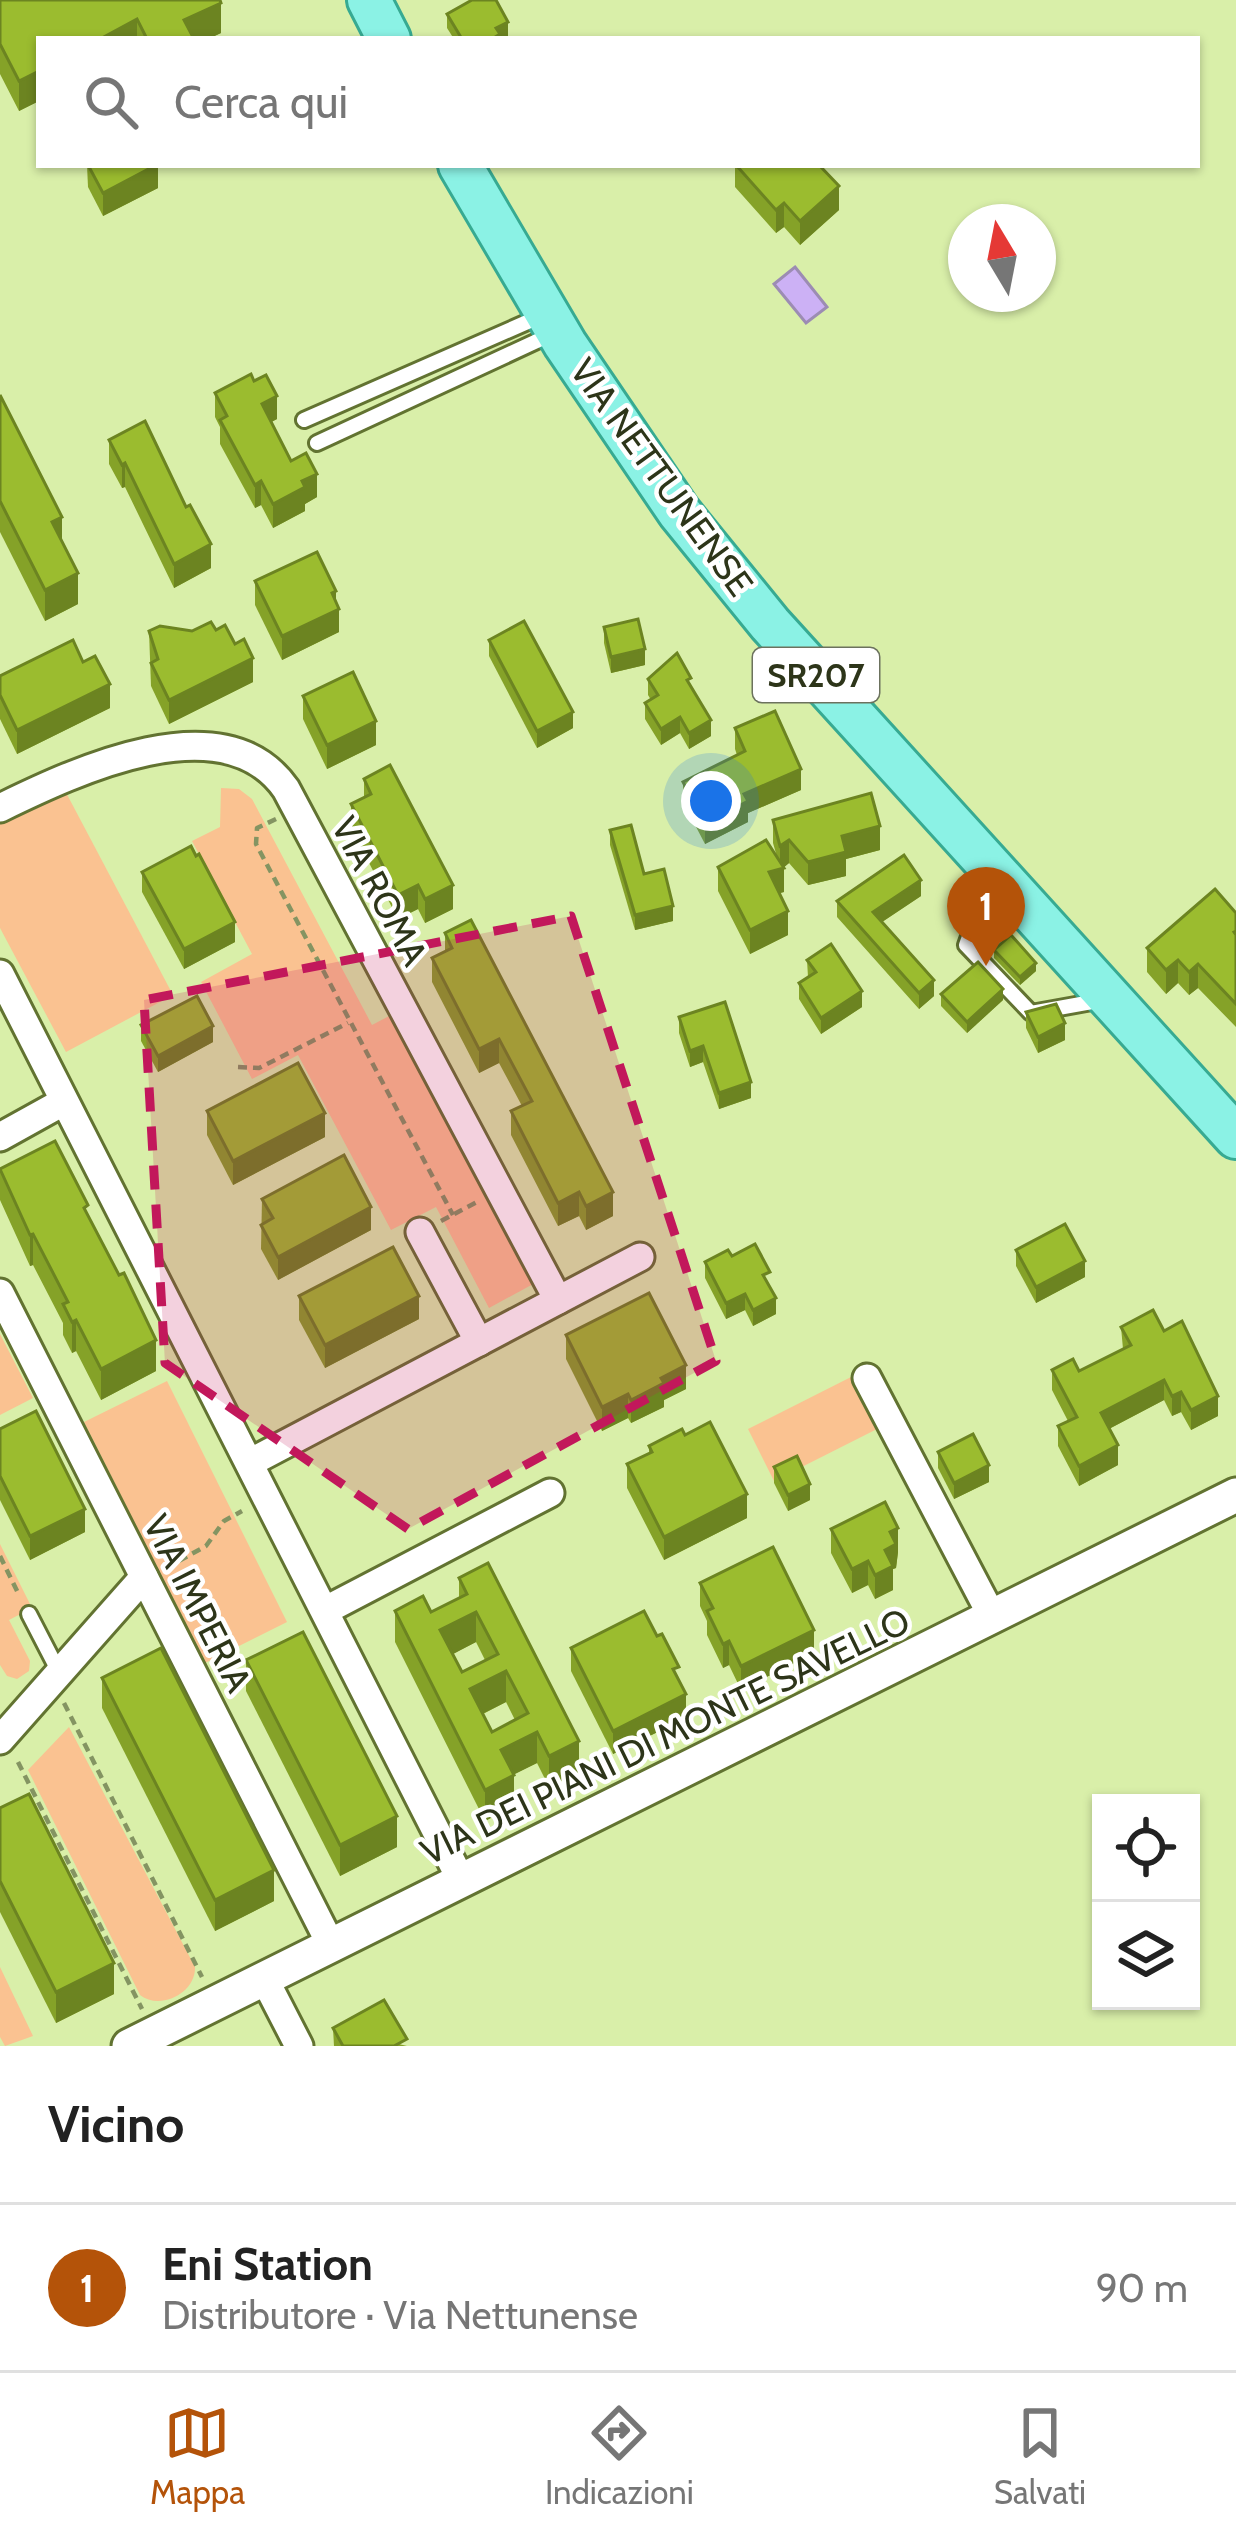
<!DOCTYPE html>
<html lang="it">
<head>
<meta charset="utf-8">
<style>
  :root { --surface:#fff; --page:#f2f2f2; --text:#222; --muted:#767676; --line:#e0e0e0; --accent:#b45309 }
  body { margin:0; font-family:Cabin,sans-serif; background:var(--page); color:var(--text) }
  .controls { position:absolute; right:36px; bottom:36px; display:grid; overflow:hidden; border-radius:0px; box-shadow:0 3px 9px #0004 }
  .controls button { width:108px; height:108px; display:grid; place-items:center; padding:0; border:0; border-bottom:3px solid var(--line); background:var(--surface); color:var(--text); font:60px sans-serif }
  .compass { position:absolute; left:948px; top:204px; width:108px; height:108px; border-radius:50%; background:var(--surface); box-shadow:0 3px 9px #0004; rotate:350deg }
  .you { position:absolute; left:711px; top:801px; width:42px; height:42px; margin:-30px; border:9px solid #fff; border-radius:50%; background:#1a73e8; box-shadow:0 0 0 18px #1a73e833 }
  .badge { display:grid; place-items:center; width:78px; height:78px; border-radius:50%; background:var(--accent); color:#fff; font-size:39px; font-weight:700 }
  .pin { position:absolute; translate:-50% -99px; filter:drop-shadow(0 3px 6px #0008) }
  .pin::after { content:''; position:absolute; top:63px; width:42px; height:36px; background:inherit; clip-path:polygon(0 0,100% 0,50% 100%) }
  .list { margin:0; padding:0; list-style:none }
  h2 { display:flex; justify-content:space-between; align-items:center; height:156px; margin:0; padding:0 48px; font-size:51px }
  h2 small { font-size:39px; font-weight:400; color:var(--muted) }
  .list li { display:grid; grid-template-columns:78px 1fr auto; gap:36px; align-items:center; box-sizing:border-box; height:168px; padding:0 48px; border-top:3px solid var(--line) }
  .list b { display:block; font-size:45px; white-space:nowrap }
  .list p { margin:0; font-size:39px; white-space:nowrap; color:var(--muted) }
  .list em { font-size:39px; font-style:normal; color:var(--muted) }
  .icon { flex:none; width:66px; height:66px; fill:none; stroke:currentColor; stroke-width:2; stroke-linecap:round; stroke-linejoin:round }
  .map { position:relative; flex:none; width:1236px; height:2046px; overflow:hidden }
  .search { position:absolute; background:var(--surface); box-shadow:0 3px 9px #0004; left:36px; right:36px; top:36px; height:132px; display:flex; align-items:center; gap:30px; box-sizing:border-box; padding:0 42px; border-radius:0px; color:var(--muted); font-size:45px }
  .sheet { height:324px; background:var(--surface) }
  nav { display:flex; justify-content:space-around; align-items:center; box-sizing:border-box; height:168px; border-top:3px solid var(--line); background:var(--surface); font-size:33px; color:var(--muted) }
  nav a { display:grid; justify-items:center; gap:6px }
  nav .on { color:var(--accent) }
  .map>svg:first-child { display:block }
  .green { fill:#fac291 }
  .water { fill:#ccb1f5; stroke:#9c8cb3; stroke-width:3 }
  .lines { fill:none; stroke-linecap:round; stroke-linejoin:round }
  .service-casing { stroke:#627331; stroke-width:20 }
  .minor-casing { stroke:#627331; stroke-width:33 }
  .tertiary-casing { stroke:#627331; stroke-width:39 }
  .primary-casing { stroke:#37aa92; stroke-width:48 }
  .path { stroke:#849462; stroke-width:4.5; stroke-dasharray:9 6; stroke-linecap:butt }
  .service { stroke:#fff; stroke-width:14 }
  .minor { stroke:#fff; stroke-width:27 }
  .tertiary { stroke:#fff; stroke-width:33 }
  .primary { stroke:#8bf2e5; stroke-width:42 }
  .wall { fill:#85a228; fill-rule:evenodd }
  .shaded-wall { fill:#6c8421 }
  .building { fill:#9bbc2f; stroke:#6c8421; stroke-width:3; fill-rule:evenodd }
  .marked { fill:#c2185b; fill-opacity:0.2; stroke:#c2185b; stroke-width:9; stroke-dasharray:24 15; stroke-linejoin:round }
  .labels { text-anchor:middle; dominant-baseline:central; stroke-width:9; stroke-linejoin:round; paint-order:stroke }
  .shield { fill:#fff; stroke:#6c725e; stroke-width:3 }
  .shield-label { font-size:33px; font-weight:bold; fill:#2d3519 }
  .street-label { font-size:36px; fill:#2d3519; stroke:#fff }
</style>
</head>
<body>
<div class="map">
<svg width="1236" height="2046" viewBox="0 0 1236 2046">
  <rect width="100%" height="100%" fill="#d9efa9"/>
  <g class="green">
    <path d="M62,785l111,210 -107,57 -66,-124v-110z"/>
    <path d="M221,788l18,1 13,10 120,226 21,-11 142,269 -46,25 -53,-101 -45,23 -93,-175 -46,24 -51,-97 51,-28 -60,-113 28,-14z"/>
    <path d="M0,1334l33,64 -33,17z"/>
    <path d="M855,1375l26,52 -107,54 -26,-52z"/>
    <path d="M167,1381l120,241 -82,41 -121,-241z"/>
    <path d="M0,1544l32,64 -23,12 21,41 -1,10 -12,8 -10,-3 -7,-11z"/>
    <path d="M69,1727l126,240c1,26 -35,44 -55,28l-112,-225z"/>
    <path d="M0,1967l33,69 -28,10 -5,-9z"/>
  </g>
  <path class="water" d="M795,267l32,40 -21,16 -32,-39z"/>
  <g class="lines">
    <defs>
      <g id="service">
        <path d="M304,420l237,-104"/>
        <path d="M317,443l235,-109"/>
        <path d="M991,875l-25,70 65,68 72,-13"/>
        <path d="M29,1614l31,60"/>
      </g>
      <g id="minor">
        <path d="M0,808c74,-36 224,-108 286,-19l272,511"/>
        <path d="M0,974l461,906"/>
        <path d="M0,1137l63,-35"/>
        <path d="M420,1232l59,110"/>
        <path d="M0,1293l331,652"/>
        <path d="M867,1378l126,240"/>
        <path d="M251,1462l389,-205"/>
        <path d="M326,1610l224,-117"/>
        <path d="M0,1740l144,-163"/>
        <path d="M265,1980l34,66"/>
      </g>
      <path id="tertiary" d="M129,2046l1107,-551"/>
      <g id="primary">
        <path d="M369,0l20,39"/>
        <path d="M460,165l105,179 114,168 91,112 466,513"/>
      </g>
    </defs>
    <use href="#service" class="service-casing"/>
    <use href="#minor" class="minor-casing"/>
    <use href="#tertiary" class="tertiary-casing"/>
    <use href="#primary" class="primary-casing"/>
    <g class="path">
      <path d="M276,819l-19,9 -1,16 197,371"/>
      <path d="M238,1067l21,1 89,-45"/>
      <path d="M441,1221l38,-20"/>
      <path d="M0,1556l19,39"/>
      <path d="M166,1568l40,-22 18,-25 18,-10"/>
      <path d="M64,1703l138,274"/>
      <path d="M18,1762l124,247"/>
    </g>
    <use href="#service" class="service"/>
    <use href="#minor" class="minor"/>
    <use href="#tertiary" class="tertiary"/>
    <use href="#primary" class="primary"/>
  </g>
  <g class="wall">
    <path d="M0,0l221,33 -13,6h-169v62l-20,10 -19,-37z"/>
    <path d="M447,14l61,22 -6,3h-48l-7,-11z"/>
    <path d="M87,165h71v23l-55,28 -15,-29z"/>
    <path d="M735,165l104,45 -39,35 -16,-18 -8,6 -41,-46z"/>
    <path d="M215,393l62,26 -6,3 20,39 26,36 -12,7v7l-32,17 -12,-23 -6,3 -35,-64v-17l-5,-10z"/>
    <path d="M0,395l78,209 -33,17 -45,-89z"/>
    <path d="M109,440l102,128 -37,20 -49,-101 -3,1 -13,-24z"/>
    <path d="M255,581l81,21 3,30 -57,28 -27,-55z"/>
    <path d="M604,627l41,38 -34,8 -7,-30z"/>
    <path d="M216,630l37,52 -84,42 -18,-38 -2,-55z"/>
    <path d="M489,640l84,88 -36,20 -48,-92z"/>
    <path d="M0,676l110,32 -93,46 -17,-35z"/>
    <path d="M648,679l43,9 20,48 -22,13 -9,-16 -19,12 -16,-26v-16l6,-3 -3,-5z"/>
    <path d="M303,696l73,49 -49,24 -24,-50z"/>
    <path d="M735,728l66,62 -53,23v9l-43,22 -22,-42v-20l54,-27 -2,-6z"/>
    <path d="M364,779l89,130 -28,14 -7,-14 -20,10 -47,-91v-24l13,-7z"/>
    <path d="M773,820l107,30 -34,9v17l-38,9 -19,-22 -5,4v25l-5,1 9,42 -38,19 -32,-63v-24l59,-10 -4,-14z"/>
    <path d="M610,830l63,91 -38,9 -25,-85z"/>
    <path d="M142,872l93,70 -51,27 -42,-77z"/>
    <path d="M921,896l-39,26 52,74 -15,13 -82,-92v-16z"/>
    <path d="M1236,913v114l-38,-39 -9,7 -11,-12 -12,11 -19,-22v-24z"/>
    <path d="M445,933l168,283 -27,14 -7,-14 -21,10 -47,-91v-24l11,-5 -23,-43 -20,10 -47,-91v-24l13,-6z"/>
    <path d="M994,950l42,21 -16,14 -26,-27z"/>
    <path d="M807,960l55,47 -41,27 -22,-35v-16l9,-6z"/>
    <path d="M941,994l62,6 -36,33 -26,-27z"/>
    <path d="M1026,1012l39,28 -27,13 -12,-25z"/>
    <path d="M679,1017l72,81 -32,11 -16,-47 -13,5 -11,-34z"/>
    <path d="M141,1025l72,17 -55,30 -17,-31z"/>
    <path d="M207,1111l118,26 -92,48 -26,-50z"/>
    <path d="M0,1169l88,47 68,155 -55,29 -25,-49 -4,2 -9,-18v-12l-30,-58 -3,1 -30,-66z"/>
    <path d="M262,1199l109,31 -93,50 -17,-31z"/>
    <path d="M1016,1250l69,27 -49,26 -20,-37z"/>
    <path d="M732,1256l38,31 6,27 -23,12 -8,-16 -19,9 -21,-41v-16z"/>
    <path d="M299,1296l120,23 -94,49 -26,-48z"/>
    <path d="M1121,1327l43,4 54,85 -27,14 -10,-18 -9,4 -8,-16 -55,29 9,36 -39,21 -21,-40v-20l10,-5 -16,-31v-20l27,1 44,-22z"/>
    <path d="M566,1335l120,54 -22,11v7l-33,16 -3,-5 -26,13 -36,-72z"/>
    <path d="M0,1429l85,103 -55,28 -30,-60z"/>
    <path d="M685,1435l62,83 -83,42 -37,-72v-24l22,-11v-7z"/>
    <path d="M938,1452l51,30 -35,17 -16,-31z"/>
    <path d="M774,1467l36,33 -22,11 -14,-28z"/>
    <path d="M831,1529l67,23 -2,16 -3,1v21l-18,9 -7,-14 -16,8 -21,-40z"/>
    <path d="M459,1578l120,194 -30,15 -12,-24 -23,11v32l-29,15 -90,-179v-31l36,1 28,-14zM476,1642l9,18 -23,12 -10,-18zM506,1702l9,18 -23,12 -9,-18z"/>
    <path d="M700,1583l114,70 -73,37 -12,-25 -6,3 -16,-33v-14l-7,-15z"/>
    <path d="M571,1648l108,32 7,38 -73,36 -42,-83z"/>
    <path d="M246,1660l151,187 -57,29 -94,-185z"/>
    <path d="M102,1678l172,223 -59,30 -113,-223z"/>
    <path d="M0,1808l114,186 -58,29 -56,-111z"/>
    <path d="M333,2028l74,18h-73z"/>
  </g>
  <g class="shaded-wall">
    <path d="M221,3v30l-13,6h-24v-19z"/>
    <path d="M137,19v20h-37z"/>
    <path d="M508,22v14l-6,3h-10l4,-11z"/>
    <path d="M39,71v30l-20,10v-30z"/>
    <path d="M156,165h2v23l-55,28v-23z"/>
    <path d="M839,186v24l-39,35v-24z"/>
    <path d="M784,203v24l-8,6v-23z"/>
    <path d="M277,396v23l-15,8v-23z"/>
    <path d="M125,463v24l-3,1v-23z"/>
    <path d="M317,474v23l-12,7v7l-32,17v-24l29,-23z"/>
    <path d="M261,481v24l-6,3v-23z"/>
    <path d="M62,517v31l-10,-26z"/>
    <path d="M211,544v24l-37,20v-24z"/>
    <path d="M78,573v31l-33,17v-31z"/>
    <path d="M336,591v19l3,-1v23l-57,28v-24z"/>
    <path d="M645,649v16l-34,8v-16z"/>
    <path d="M253,658v24l-84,42v-24z"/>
    <path d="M110,684v24l-93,46v-24z"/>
    <path d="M573,712v16l-36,20v-17z"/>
    <path d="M680,717v16l-19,12v-16z"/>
    <path d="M711,720v16l-22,13v-16z"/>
    <path d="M376,721v24l-49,24v-24z"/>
    <path d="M801,769v21l-53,23v9l-43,22v-20l39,-30z"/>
    <path d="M880,826v24l-34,9v17l-38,9v-23l34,-26z"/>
    <path d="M789,840v23l-7,6 2,-1v24l-15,4v-24l11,-3v-23z"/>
    <path d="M921,880v16l-48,32v-16z"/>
    <path d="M418,885v24l-20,10v-24z"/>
    <path d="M453,885v24l-28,14v-24z"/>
    <path d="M673,906v15l-38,9v-15z"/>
    <path d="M788,911v24l-38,19v-24z"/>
    <path d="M235,922v20l-51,27v-20z"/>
    <path d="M1178,960v23l-12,11v-24z"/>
    <path d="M1036,963v8l-16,14v-8z"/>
    <path d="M1198,964v24l-9,7v-23z"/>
    <path d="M934,980v16l-15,13v-16z"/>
    <path d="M1003,989v11l-36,33v-11z"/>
    <path d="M862,991v16l-41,27v-16z"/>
    <path d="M1065,1023v17l-27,13v-16z"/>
    <path d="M213,1026v16l-55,30v-16z"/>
    <path d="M499,1039v24l-20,10v-24z"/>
    <path d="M703,1046v16l-13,5v-16z"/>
    <path d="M751,1082v16l-32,11v-16z"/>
    <path d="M325,1113v24l-92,48v-24z"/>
    <path d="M579,1192v24l-21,10v-23z"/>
    <path d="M613,1192v24l-27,14v-24z"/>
    <path d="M371,1207v23l-93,50v-23z"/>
    <path d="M33,1234v31l-3,1v-31z"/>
    <path d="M1085,1261v16l-49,26v-16z"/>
    <path d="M745,1294v16l-19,9v-16z"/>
    <path d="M419,1296v23l-94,49v-23z"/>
    <path d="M776,1298v16l-23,12v-16z"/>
    <path d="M76,1320v31l-4,2v-31z"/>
    <path d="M156,1340v31l-55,29v-31z"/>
    <path d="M686,1365v24l-22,11v7l-33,16v-23l30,-22z"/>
    <path d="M1164,1380v20l-63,33v-20z"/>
    <path d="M1181,1392v20l-9,4v-20z"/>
    <path d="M628,1394v24l-26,13v-24z"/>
    <path d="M1218,1396v20l-27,14v-20z"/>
    <path d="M1118,1445v20l-39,21v-20z"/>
    <path d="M989,1465v17l-35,17v-16z"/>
    <path d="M810,1484v16l-22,11v-16z"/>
    <path d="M747,1494v24l-83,42v-23z"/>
    <path d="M85,1509v23l-55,28v-24z"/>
    <path d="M898,1528v24l-2,16 -3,1v21l-18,9v-24l15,-43z"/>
    <path d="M868,1561v24l-16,8v-24z"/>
    <path d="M476,1612v30l-36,19v-31z"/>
    <path d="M814,1630v23l-73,37v-24z"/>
    <path d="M729,1641v24l-6,3v-24z"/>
    <path d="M506,1671v31l-36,18v-31z"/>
    <path d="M686,1694v24l-73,36v-23z"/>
    <path d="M537,1732v31l-36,18v-31z"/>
    <path d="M579,1741v31l-30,15v-31z"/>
    <path d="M514,1775v31l-29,15v-31z"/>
    <path d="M397,1816v31l-57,29v-31z"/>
    <path d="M274,1870v31l-59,30v-31z"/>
    <path d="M114,1963v31l-58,29v-31z"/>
  </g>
  <g class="building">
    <path d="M0,0h220l1,3 -37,17 10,19h-47l-10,-20 -37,20h-61v32l-20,10 -19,-37z"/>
    <path d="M472,0h24l12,22 -12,6 4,6 -8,5h-30l-15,-25z"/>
    <path d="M88,165h68l-53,28z"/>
    <path d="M736,165h83l20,21 -39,35 -16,-18 -8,7z"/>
    <path d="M251,374l3,7 12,-6 11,21 -15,8 29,57 15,-8 11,21 -15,7 3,6 -32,17 -12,-23 -6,4 -35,-65 7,-4 -12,-23z"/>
    <path d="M0,395l62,122 -10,5 26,51 -33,17 -45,-89z"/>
    <path d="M145,421l41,86 4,-2 21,39 -37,20 -49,-101 -3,2 -13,-25z"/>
    <path d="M317,552l19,39 -4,2 7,16 -57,27 -27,-55z"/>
    <path d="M638,619l7,30 -34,8 -7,-30z"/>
    <path d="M524,621l49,91 -36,19 -48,-91z"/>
    <path d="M211,622l5,8 9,-5 10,19 9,-5 9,19 -84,42 -18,-37 7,-4 -9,-28 11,-5 32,5z"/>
    <path d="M73,640l10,22 12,-6 15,28 -93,46 -17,-35v-19z"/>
    <path d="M677,653l14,25 -4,2 24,40 -22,13 -9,-16 -19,12 -16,-26 13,-8 -10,-16z"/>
    <path d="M353,672l23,49 -49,24 -24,-49z"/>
    <path d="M775,711l26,58 -57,25 4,7 -43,23 -22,-42 62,-31 -10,-23z"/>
    <path d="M390,765l63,120 -28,14 -7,-14 -20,10 -47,-91 20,-10 -7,-15z"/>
    <path d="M871,793l9,33 -38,10 4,16 -38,10 -19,-22 -9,6 -7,-26z"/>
    <path d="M631,825l13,49 20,-5 9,37 -38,9 -25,-85z"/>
    <path d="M766,840l18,28 -15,4 19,39 -38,19 -32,-63z"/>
    <path d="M191,846l5,10 3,-2 36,68 -51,27 -42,-77z"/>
    <path d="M904,855l17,25 -48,32 61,68 -15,13 -82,-92z"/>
    <path d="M1215,889l21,24v18l-2,1 2,3v69l-38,-40 -9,8 -11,-12 -12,10 -19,-22z"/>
    <path d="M471,920l142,272 -27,14 -7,-14 -21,11 -47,-92 21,-10 -33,-62 -20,10 -47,-91 20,-10 -7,-15z"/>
    <path d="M1011,935l25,28 -16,14 -26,-27z"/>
    <path d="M831,944l31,47 -41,27 -22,-35 17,-11 -9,-12z"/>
    <path d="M978,962l25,27 -36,33 -26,-28z"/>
    <path d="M197,996l16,30 -55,30 -17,-31z"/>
    <path d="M725,1002l26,80 -32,11 -16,-47 -13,5 -11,-34z"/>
    <path d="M1056,1004l9,19 -27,14 -12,-25z"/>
    <path d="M298,1063l27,50 -92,48 -26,-50z"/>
    <path d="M55,1141l33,64 -4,3 35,67 5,-2 32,67 -55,29 -25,-49 -4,2 -9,-18 5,-2 -35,-68 -3,1 -30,-66z"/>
    <path d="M344,1155l27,52 -93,50 -17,-32 12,-7 -11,-19z"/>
    <path d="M1065,1224l20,37 -49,26 -20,-37z"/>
    <path d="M755,1244l15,28 -7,3 13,23 -23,12 -8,-16 -19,9 -21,-41 23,-12 4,6z"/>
    <path d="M393,1247l26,49 -94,49 -26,-49z"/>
    <path d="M649,1293l37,72 -25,13 3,5 -33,17 -3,-6 -26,13 -36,-72z"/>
    <path d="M1153,1310l11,21 18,-10 36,75 -27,14 -10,-18 -9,4 -8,-16 -63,33 17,32 -39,21 -21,-40 19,-9 -25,-47 21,-11 6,12 52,-26 -10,-18z"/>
    <path d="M36,1411l49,98 -55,27 -30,-60v-47z"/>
    <path d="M710,1422l37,72 -83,43 -37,-73 25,-12 -3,-6 33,-17 3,6z"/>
    <path d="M973,1434l16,31 -35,18 -16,-31z"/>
    <path d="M797,1456l13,28 -22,11 -14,-28z"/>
    <path d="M885,1502l13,26 -8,4 6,12 -11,6 8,16 -18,9 -7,-14 -16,8 -21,-40z"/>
    <path d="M773,1547l41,83 -73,36 -12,-25 -6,3 -16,-33 6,-3 -13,-25z"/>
    <path d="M488,1563l91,178 -30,15 -12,-24 -36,18 13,25 -29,15 -90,-179 28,-15 8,16 36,-18 -8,-16zM476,1612l22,42 -36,18 -22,-42zM506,1671l22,42 -36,19 -22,-43z"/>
    <path d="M644,1611l13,25 5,-2 17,33 -6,2 13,25 -73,37 -42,-83z"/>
    <path d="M303,1632l94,184 -57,29 -94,-185z"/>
    <path d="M161,1648l113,222 -59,30 -113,-222z"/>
    <path d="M29,1794l85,169 -58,29 -56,-111v-73z"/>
    <path d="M384,2000l23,39 -13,7h-51l-10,-18z"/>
  </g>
  <path class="marked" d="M571,916l145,445 -308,168 -243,-166 -21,-363z"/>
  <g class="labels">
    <rect class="shield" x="753" y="648" width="126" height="54" rx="9"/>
    <g class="shield-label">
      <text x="816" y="675">SR207</text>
    </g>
    <g class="street-label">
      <text transform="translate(662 477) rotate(54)">VIA NETTUNENSE</text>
      <text transform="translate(380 891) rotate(62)">VIA ROMA</text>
      <text transform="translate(198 1603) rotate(63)">VIA IMPERIA</text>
      <text transform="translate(665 1736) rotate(-26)">VIA DEI PIANI DI MONTE SAVELLO</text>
    </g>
  </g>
</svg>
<div class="controls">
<button><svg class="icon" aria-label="locate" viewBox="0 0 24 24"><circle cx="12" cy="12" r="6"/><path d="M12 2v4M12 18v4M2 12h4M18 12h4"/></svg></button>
<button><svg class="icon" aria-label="layers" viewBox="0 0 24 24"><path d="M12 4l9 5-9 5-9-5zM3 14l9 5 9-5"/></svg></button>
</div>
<svg class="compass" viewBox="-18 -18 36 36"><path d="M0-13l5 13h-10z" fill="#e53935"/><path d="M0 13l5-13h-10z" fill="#767676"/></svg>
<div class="you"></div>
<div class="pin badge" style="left:986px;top:966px">1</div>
<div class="search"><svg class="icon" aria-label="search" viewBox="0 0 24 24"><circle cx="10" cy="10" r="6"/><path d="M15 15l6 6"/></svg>Cerca qui</div>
</div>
<section class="sheet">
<h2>Vicino<small></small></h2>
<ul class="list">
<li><span class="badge">1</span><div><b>Eni Station</b><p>Distributore · Via Nettunense</p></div><em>90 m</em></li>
</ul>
</section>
<nav>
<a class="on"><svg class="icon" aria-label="map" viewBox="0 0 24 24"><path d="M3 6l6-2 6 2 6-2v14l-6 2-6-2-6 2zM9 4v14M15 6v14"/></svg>Mappa</a>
<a><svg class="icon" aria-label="directions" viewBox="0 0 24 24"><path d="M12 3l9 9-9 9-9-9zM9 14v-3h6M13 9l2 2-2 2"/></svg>Indicazioni</a>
<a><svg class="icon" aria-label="saved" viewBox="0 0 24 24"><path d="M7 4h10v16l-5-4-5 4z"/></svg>Salvati</a>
</nav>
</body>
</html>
